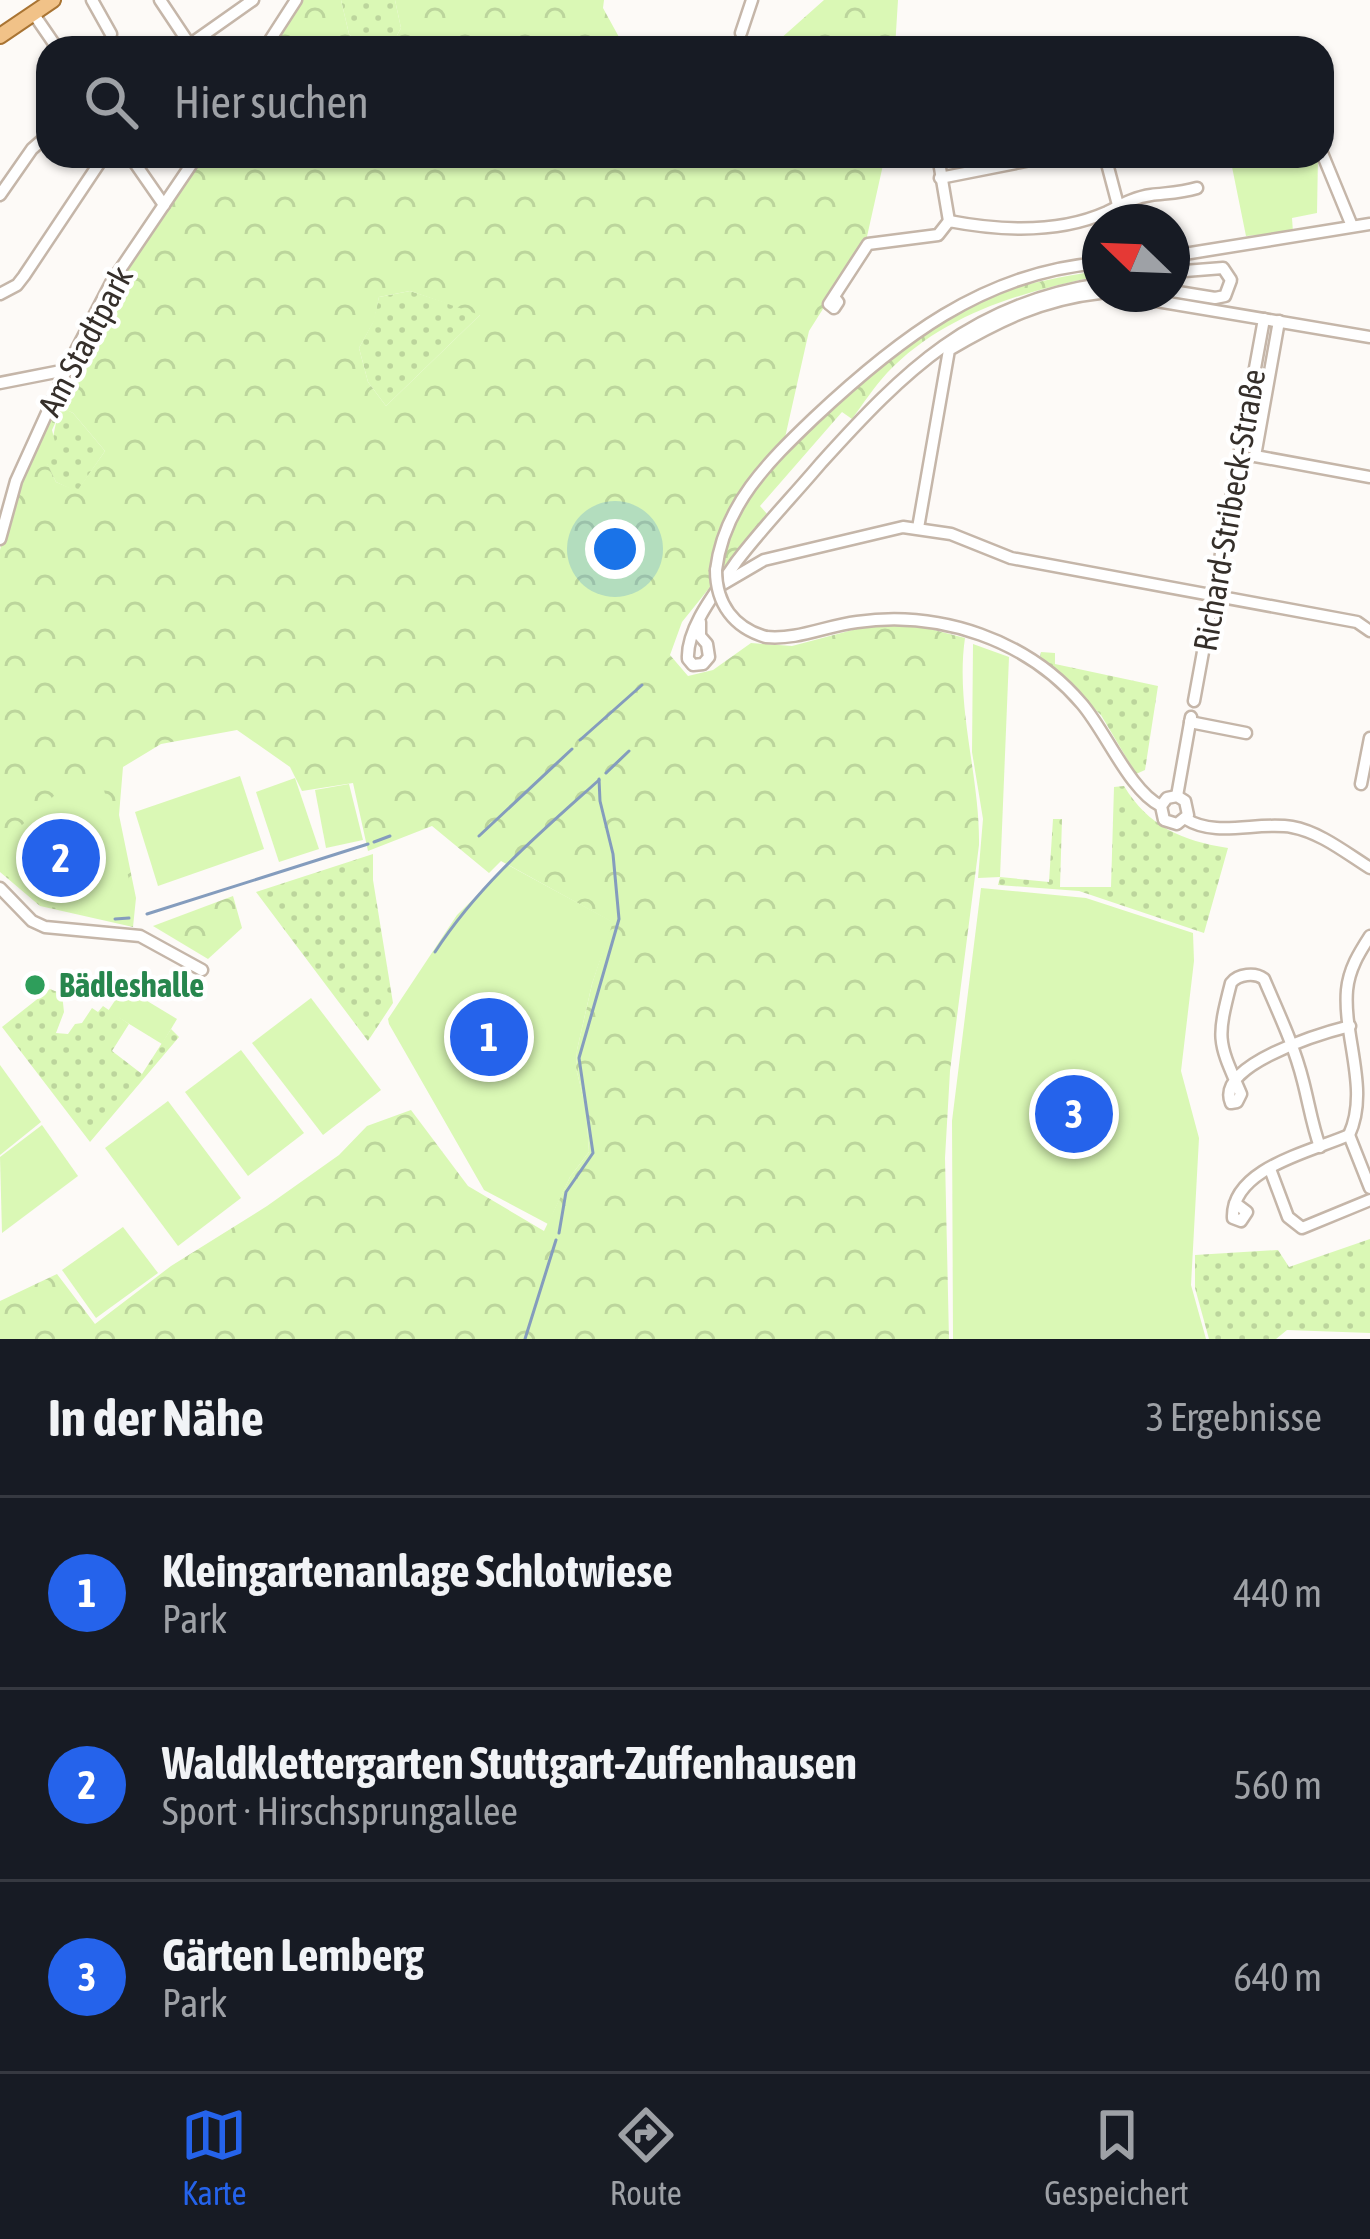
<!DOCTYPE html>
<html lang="de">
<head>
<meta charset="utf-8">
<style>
  :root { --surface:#171b24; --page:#20242c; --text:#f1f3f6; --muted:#9ea1a6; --line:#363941; --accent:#2563eb }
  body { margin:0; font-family:"Asap Condensed",sans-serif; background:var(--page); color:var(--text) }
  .compass { position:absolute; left:1082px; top:204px; width:108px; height:108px; border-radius:50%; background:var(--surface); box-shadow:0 3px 9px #0004; rotate:293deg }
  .you { position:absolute; left:615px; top:549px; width:42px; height:42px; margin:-30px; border:9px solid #fff; border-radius:50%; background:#1a73e8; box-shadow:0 0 0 18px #1a73e833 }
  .badge { display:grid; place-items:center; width:78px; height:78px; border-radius:50%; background:var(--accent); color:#fff; font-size:39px; font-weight:700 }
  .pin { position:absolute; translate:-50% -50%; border:6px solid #fff; box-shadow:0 3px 12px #0006 }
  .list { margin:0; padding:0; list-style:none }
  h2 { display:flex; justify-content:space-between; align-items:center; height:156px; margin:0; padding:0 48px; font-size:51px }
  h2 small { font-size:39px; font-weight:400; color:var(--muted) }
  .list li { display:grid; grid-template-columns:78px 1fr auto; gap:36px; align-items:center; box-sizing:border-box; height:192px; padding:0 48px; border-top:3px solid var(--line) }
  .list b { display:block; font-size:45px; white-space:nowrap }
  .list p { margin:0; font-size:39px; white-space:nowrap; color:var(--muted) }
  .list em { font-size:39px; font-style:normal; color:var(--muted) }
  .icon { flex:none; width:66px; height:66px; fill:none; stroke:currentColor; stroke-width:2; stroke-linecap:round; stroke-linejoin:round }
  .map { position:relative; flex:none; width:1370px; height:1339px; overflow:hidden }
  .search { position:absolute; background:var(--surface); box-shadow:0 3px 9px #0004; left:36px; right:36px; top:36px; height:132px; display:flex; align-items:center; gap:30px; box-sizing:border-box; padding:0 42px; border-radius:36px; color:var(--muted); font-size:45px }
  .sheet { height:732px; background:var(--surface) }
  nav { display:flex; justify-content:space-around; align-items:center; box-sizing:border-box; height:168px; border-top:3px solid var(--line); background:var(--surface); font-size:33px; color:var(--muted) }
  nav a { display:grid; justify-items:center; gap:6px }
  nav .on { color:var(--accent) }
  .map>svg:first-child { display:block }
  .grass { fill:url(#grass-dots) }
  .forest { fill:url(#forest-crowns); fill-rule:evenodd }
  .garden { fill:#daf8b5 }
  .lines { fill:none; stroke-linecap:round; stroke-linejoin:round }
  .stream { stroke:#849cbd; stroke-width:3 }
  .minor-casing { stroke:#c5b6a9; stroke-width:15 }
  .major-casing { stroke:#a97433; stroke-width:18 }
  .minor { stroke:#fff; stroke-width:10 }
  .major { stroke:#f1c288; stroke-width:14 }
  .minor-bridge-casing { stroke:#c5b6a9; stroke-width:15; stroke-linecap:butt }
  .minor-bridge { stroke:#fff; stroke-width:10 }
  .leisure-dot { fill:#2e9e5b; stroke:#fff; stroke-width:4.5 }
  .labels { text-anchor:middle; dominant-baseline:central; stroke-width:9; stroke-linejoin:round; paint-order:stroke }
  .street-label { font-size:33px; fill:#352f2a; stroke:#fff }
  .leisure-label { font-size:33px; font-weight:bold; fill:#27864d; stroke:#fff; text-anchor:start }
</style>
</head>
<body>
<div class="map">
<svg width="1370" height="1339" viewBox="0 0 1370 1339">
  <defs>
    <pattern id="grass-dots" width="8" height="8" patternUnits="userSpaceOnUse" patternTransform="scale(3)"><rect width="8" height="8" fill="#daf8b5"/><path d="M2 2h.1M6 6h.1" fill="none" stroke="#bcd59c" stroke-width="1.8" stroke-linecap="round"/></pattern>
    <pattern id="forest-crowns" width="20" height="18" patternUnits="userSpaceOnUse" patternTransform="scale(3)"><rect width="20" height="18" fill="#daf8b5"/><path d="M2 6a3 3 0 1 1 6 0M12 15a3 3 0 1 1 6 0" fill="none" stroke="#bcd59c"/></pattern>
  </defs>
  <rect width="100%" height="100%" fill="#fdfaf7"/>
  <g class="grass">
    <path d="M341,0h54l6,28 -10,19 -26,1 -16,-14z"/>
    <path d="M410,291l71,23 -95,92 -18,-24 -9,-34 14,-26 6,-25z"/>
    <path d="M61,407l12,6 32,38 -28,41 -21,-10 -10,-20c8,-19 7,-35 15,-55z"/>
    <path d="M1041,652l14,1v11l103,22 -13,84 -9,4 -35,-59 -61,-58z"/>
    <path d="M1124,786c24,40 58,55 104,62l-24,85 -125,-42 -81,-6 2,-8 49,5 4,-63h9l-2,68h51l3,-100z"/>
    <path d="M373,854v26l20,123 -25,38 -112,-149z"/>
    <path d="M50,989l12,5 2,18 -8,21 12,1 7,-10 7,-1 10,-15 6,4 5,-6 26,18 -17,27 30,23 29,-45 8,8 -89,105 -88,-115z"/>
    <path d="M1370,1239v94l-83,-3 -11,9h-67l-14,-51v-33l83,-5 11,17z"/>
  </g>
  <g class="forest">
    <path d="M301,0h40l8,34 16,14h-96z"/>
    <path d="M395,0h209l-1,8 22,40h-248l14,-1 10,-19z"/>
    <path d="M824,0h74l-3,48h-125z"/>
    <path d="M201,156h684l-19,85 -57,90 -27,120 5,3c61,-62 122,-125 204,-158 35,-14 73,-19 109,-26v6c-77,15 -157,38 -213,97 -13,14 -24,31 -35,46l-10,-7 -82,94 8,9 -86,107 -12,33 18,21 25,-6 38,-27 41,3 87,-23 32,1 54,14c-10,68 15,138 14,207l-29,226 -5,87 4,181h-949v-38l57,-27 38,50 76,-58 96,-60 72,-51 28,-29 44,-16 57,76 76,45 26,-54 19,-25 -3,-43 -10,-41 1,-18 15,-66 20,-62 -111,-61 -12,12 -57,-47 -64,25 -15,-68 -51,8 -12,-24 -53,-37 -76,14 -38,23 -4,48 17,83 -3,29 -93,-21 -40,-34v-322l13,-53 21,-51 79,-160zM410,291l70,24 -94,91 -18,-24 -9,-34 15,-27 5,-24zM62,408l11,5 32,38 -28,40 -21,-9 -9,-19 8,-21 -3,-12z"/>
    <path d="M233,896l9,32 -34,31 -55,-33z"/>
  </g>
  <g class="garden">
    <path d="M1261,156h57l-1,57 -25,5 1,14 -47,4 -15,-74z"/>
    <path d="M973,644l36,13 -9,220 -22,1 5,-59 -11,-67z"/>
    <path d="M240,776l24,73 -106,37 -23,-74z"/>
    <path d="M295,778l24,71 -40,13 -23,-70z"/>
    <path d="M68,783h34l32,114 -7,24 -87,-16 -40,-35v-25z"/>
    <path d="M349,784l14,56 -37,8 -11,-58z"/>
    <path d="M508,865l105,57 -21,62 -15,66 -1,18 10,41 3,43 -19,25 -22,47 -64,-34 -95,-166 -1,-5 69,-104z"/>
    <path d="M981,888l105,10 107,35 1,28 -13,110 18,67 -8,147 15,54h-253l-1,-218z"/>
    <path d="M124,987l53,32 -15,25 -54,-33z"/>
    <path d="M311,998l70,92 -58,45 -71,-92z"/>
    <path d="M241,1050l63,83 -56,43 -63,-84z"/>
    <path d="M0,1065l41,57 -41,33z"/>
    <path d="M168,1101l73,97 -63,48 -73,-98z"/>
    <path d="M42,1125l36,51 -76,57 -2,-76z"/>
    <path d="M123,1227l35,46 -62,45 -34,-48z"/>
  </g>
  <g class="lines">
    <g class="stream">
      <path d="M580,740l62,-55"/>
      <path d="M606,773l23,-22"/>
      <path d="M479,836l93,-87"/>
      <path d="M374,842l16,-6"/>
      <path d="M147,914l221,-70"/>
      <path d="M115,919l14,-1"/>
      <path d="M435,952c44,-68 105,-119 164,-172"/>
      <path d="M559,1233l7,-41 27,-39 -14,-95 40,-139 -6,-65 -13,-53 -1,-22"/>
      <path d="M525,1339l31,-99"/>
    </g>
    <defs>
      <g id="minor">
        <path d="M92,0l19,34"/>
        <path d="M160,0l32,48"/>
        <path d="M33,13l24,35"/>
        <path d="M741,33l11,-33"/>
        <path d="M185,48l68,-48"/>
        <path d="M265,48l31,-48"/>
        <path d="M1322,153l30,73"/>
        <path d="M130,156l34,49"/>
        <path d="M938,156l11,65"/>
        <path d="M1105,156l13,49"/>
        <path d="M940,178l111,-22"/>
        <path d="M0,195l32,-46 16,-14"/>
        <path d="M1172,256l198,-32"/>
        <path d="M1172,272l51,-4 8,12 -6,16 -10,2 -43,-7"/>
        <path d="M0,294l17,-9 7,-9 80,-120"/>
        <path d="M1115,294l255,43"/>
        <path d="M834,297l4,5 -4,6 -5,-4 39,-60 70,-9 11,-14c52,10 109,13 158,-9 14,-7 28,-15 44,-17 15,-2 30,-2 46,-7"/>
        <path d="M1279,321l-24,135 115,21"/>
        <path d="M0,383l66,-13"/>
        <path d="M918,528l31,-178c49,-29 94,-51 151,-57"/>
        <path d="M0,539l16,-58 54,-119 41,-79 86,-127"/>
        <path d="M716,570c8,-65 52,-108 98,-152 82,-77 169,-146 286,-155"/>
        <path d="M723,584l41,-24 139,-33 48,7 60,24 346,64 13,9"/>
        <path d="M700,622v14l7,8 2,13 -6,7 -10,1 -5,-6c-2,-32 31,-71 49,-98 26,-34 56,-65 84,-98 84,-93 150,-159 279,-179"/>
        <path d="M766,637c32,3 59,-11 91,-15 83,-12 171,18 225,82 24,28 48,87 79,102l3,14 13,4 11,-9 -3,-14 -8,-5 -10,2 -6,8"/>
        <path d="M1194,701l70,-382"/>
        <path d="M1190,722l56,11"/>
        <path d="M1361,784l9,-46"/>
        <path d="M1177,796l14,-79"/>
        <path d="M1186,819c30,19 72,2 106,8 28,5 54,26 78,41"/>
        <path d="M0,888l32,33 13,6 95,9 62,34"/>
        <path d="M1349,1135c21,-45 -6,-98 -2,-145 2,-21 12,-37 23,-54"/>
        <path d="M1349,1135l21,53"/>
        <path d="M1320,1147c-8,-22 -11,-43 -17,-66 -9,-36 -25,-69 -39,-102 -9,-7 -26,-5 -33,4 -15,58 -13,58 10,111l-4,8 -6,1c-16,-38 91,-70 119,-77"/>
        <path d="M1270,1169l18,48 14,11 68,-28"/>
        <path d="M1235,1203l12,9 -6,9 -8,-3c-2,-50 80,-67 116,-83"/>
      </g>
      <path id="major" d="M0,36l53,-36"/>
    </defs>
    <use href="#minor" class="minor-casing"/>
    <use href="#major" class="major-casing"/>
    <use href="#minor" class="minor"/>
    <use href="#major" class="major"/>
    <defs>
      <path id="minor-bridge" d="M716,570c0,34 18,58 50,67"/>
    </defs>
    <use href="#minor-bridge" class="minor-bridge-casing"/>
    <use href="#minor-bridge" class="minor-bridge"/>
  </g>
  <circle class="leisure-dot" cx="35" cy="985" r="12"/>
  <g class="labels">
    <g class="street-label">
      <text transform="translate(85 341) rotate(-62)">Am Stadtpark</text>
      <text transform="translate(1229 510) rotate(-80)">Richard-Stribeck-Straße</text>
    </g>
    <g class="leisure-label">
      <text x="59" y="985">Bädleshalle</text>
    </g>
  </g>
</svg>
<svg class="compass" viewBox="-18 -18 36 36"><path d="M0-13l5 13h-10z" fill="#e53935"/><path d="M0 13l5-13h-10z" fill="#9ea1a6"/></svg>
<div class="you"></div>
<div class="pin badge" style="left:489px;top:1037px">1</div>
<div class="pin badge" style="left:61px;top:858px">2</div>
<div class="pin badge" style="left:1074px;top:1114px">3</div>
<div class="search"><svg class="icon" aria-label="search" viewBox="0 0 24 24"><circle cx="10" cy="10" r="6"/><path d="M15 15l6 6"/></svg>Hier suchen</div>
</div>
<section class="sheet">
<h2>In der Nähe<small>3 Ergebnisse</small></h2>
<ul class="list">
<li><span class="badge">1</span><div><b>Kleingartenanlage Schlotwiese</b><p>Park</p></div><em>440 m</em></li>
<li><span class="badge">2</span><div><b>Waldklettergarten Stuttgart-Zuffenhausen</b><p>Sport · Hirschsprungallee</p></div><em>560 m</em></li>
<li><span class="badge">3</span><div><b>Gärten Lemberg</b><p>Park</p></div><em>640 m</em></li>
</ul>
</section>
<nav>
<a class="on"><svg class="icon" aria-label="map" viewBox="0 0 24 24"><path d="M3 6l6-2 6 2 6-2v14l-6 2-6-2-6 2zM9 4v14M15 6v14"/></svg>Karte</a>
<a><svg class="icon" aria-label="directions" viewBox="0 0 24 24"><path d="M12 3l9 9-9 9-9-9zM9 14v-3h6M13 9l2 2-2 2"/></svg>Route</a>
<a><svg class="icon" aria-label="saved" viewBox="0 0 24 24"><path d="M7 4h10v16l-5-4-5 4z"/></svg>Gespeichert</a>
</nav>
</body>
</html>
